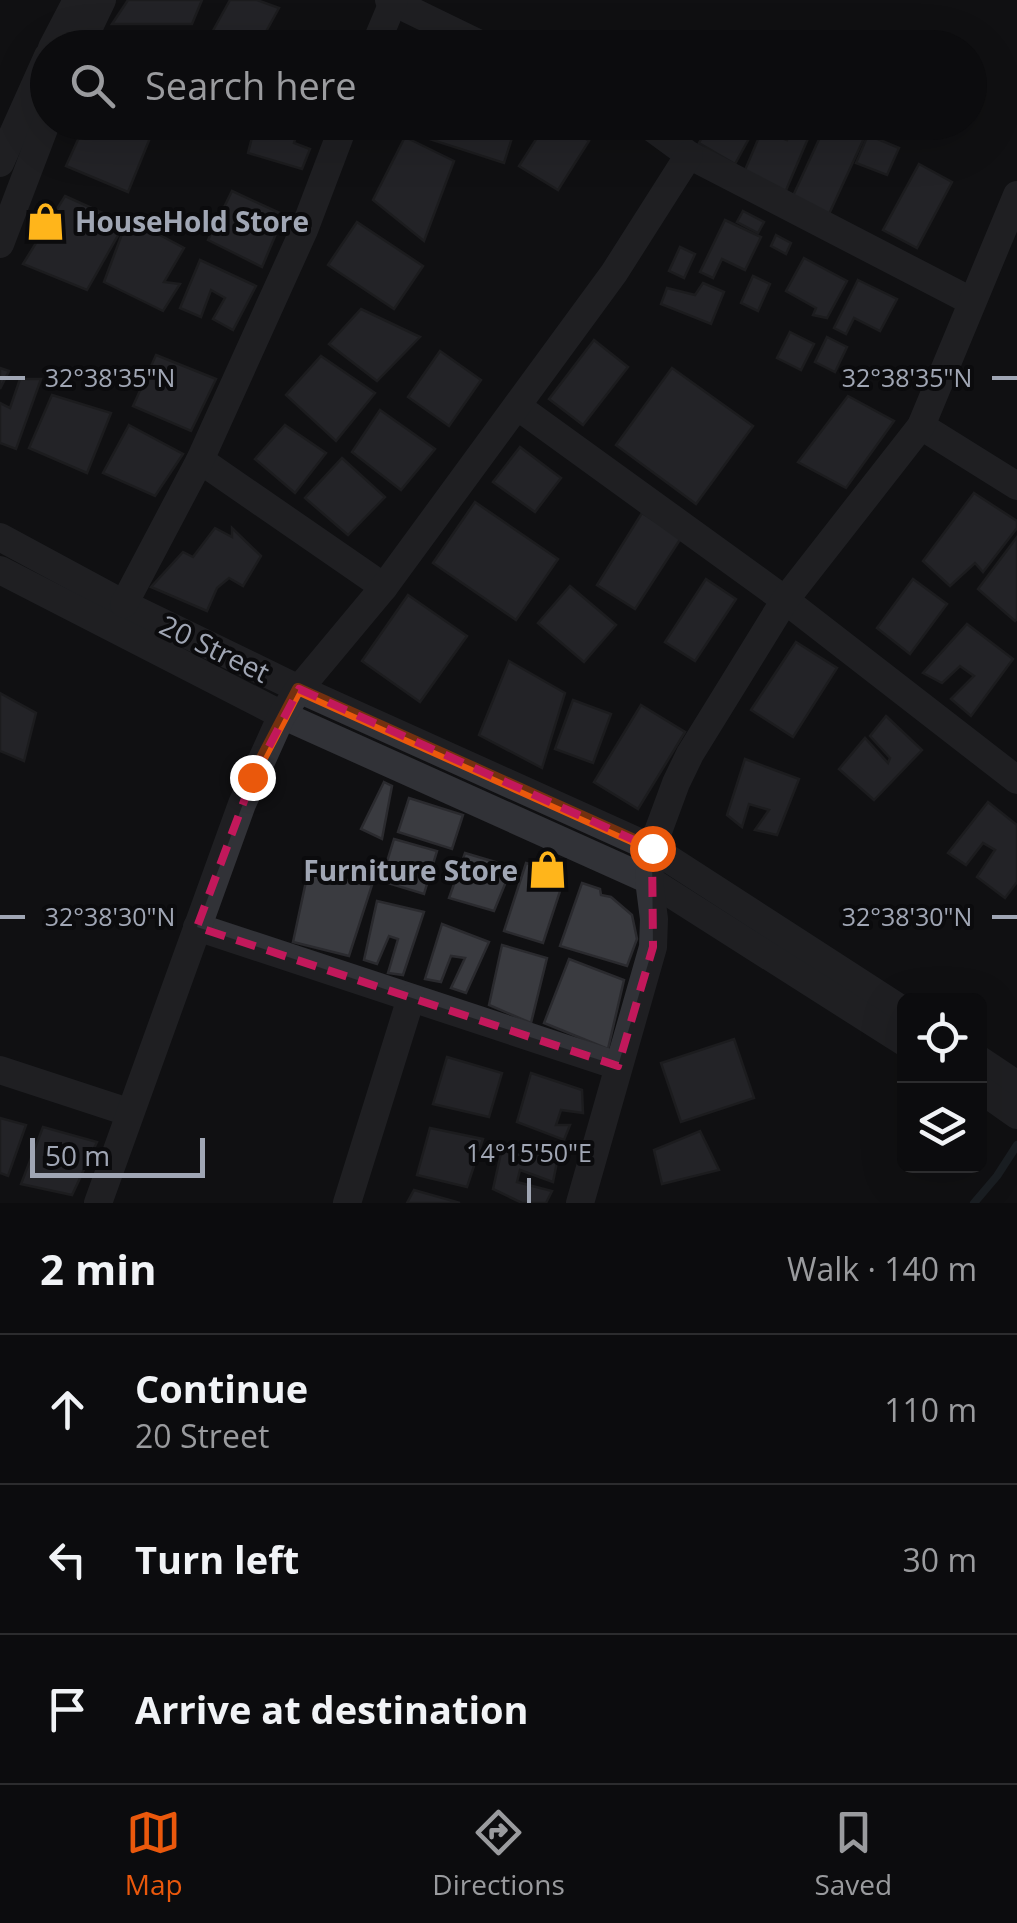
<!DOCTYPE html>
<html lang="en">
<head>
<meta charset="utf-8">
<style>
  :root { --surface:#0c0c0e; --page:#151517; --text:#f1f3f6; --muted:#9a9b9e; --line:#2c2c2e; --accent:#ea580c }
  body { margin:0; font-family:"Open Sans",sans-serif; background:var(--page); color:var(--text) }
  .controls { position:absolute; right:30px; bottom:30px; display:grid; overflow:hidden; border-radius:15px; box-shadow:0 10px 40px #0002 }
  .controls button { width:90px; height:90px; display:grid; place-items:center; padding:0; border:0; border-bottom:2px solid var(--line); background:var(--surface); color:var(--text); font:50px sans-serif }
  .scale { position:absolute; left:30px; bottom:25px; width:175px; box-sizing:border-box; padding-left:10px; border:5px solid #a0a6b4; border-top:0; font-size:28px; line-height:35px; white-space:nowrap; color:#a0a6b4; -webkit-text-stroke:8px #0b0b0d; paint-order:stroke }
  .stop { position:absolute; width:30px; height:30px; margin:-22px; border:8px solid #ea580c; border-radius:50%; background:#fff }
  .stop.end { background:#ea580c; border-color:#fff; box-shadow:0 2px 10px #0008 }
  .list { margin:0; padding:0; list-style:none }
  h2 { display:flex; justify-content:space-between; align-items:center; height:130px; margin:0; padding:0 40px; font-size:42px }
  h2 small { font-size:32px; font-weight:400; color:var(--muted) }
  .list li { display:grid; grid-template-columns:65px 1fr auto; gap:30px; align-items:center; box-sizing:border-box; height:150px; padding:0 40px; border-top:2px solid var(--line) }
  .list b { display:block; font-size:38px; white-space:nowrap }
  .list p { margin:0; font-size:32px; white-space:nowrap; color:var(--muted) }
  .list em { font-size:32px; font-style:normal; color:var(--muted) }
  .icon { flex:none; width:55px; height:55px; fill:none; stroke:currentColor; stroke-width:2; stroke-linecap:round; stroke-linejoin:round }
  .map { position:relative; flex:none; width:1017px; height:1203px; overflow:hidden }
  .search { position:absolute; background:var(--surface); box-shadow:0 10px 40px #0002; left:30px; right:30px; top:30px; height:110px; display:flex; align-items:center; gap:25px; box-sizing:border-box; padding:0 35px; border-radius:55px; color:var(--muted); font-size:38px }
  .sheet { height:580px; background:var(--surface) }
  nav { display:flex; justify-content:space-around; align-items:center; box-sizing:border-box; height:140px; border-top:2px solid var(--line); background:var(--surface); font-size:28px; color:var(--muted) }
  nav a { display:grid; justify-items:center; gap:5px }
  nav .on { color:var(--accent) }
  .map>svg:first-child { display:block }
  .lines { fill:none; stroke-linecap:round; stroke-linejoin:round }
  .stream { stroke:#262f36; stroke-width:8 }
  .building { fill:#3a3b40; stroke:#2a2a2e; stroke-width:2.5 }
  .minor { stroke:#313237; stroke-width:28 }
  .route { stroke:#ea580c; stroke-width:12 }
  .marked { fill:none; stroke:#c2185b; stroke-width:8; stroke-dasharray:20 12; stroke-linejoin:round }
  .ticks { fill:none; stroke:#a0a6b4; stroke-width:4 }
  .labels { text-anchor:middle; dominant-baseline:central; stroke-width:8; stroke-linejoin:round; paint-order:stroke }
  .poi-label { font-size:28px; font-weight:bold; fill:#a0a6b4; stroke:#0b0b0d; text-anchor:start }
  .street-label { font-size:28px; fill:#a0a6b4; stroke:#0b0b0d }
  .ticks-label { font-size:25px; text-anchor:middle; fill:#a0a6b4; stroke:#0b0b0d; stroke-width:8; stroke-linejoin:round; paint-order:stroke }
</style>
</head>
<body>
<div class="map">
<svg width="1017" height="1203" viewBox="0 0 1017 1203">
  <rect width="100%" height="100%" fill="#101012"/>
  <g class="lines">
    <path class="stream" d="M974,1203l23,-27 20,-31"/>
  </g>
  <g class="building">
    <path d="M128,0h74l-10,24h-80z"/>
    <path d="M230,0h27l22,8 -22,40h-16l-31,-12z"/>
    <path d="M86,122h26l38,16 -22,54 -62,-26z"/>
    <path d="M256,122h70l-11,16 -17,-8 -4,13 16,6 -8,20 -54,-16z"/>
    <path d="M421,122h96l-13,41 -87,-28z"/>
    <path d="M547,122h12l30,19 -31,49 -39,-24z"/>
    <path d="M711,122h47l-23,42 -36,-21z"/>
    <path d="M794,122h21l-31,73 -42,-18 20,-47 25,10z"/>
    <path d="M827,122h9l29,14 -36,78 -37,-16z"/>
    <path d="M868,135l31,13 -12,27 -31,-12z"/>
    <path d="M405,137l49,24 -30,80 -51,-41z"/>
    <path d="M919,164l33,18 -35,66 -34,-18z"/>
    <path d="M232,191l52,24 -22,52 -54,-27z"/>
    <path d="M65,196l60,27 -38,67 -64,-26z"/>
    <path d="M743,211l21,11 -6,11 -21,-11z"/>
    <path d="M128,218l56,30 -20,34 16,2 -17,27 -59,-29z"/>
    <path d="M725,220l36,17 -16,33 -23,-11 -9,19 -13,-6z"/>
    <path d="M357,222l66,44 -29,43 -66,-44z"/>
    <path d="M776,235l15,8 -5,11 -15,-8z"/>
    <path d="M680,247l15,7 -11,24 -15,-7z"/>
    <path d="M804,258l43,23 -20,37 -14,-3 3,-7 -30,-17z"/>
    <path d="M200,260l56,26 -23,44 -20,-11 12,-21 -14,-8 -10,27 -21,-9z"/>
    <path d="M753,276l17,8 -12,27 -17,-8z"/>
    <path d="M858,280l39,19 -17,32 -26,-13 -8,16 -12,-6z"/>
    <path d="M703,283l21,9 -13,32 -50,-20 6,-16 28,7z"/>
    <path d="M361,309l59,28 -43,44 -48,-37z"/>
    <path d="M790,332l24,12 -13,26 -24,-12z"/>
    <path d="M827,337l20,10 -12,25 -20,-10z"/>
    <path d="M594,340l34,27 -45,58 -34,-26z"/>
    <path d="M440,351l41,29 -32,46 -41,-29z"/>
    <path d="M156,355l60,24 -25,52 -58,-25z"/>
    <path d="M321,356l54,37 -39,48 -50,-46z"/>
    <path d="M0,368l9,3 -9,18z"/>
    <path d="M672,368l81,58 -57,78 -80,-59z"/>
    <path d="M20,379h21l-25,70 -16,-6v-40l10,5z"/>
    <path d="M52,395l59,18 -24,60 -58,-25z"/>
    <path d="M848,396l46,25 -48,67 -48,-26z"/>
    <path d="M380,410l55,39 -34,41 -49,-38z"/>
    <path d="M129,425l54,29 -28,42 -52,-23z"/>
    <path d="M285,425l41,28 -31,40 -40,-34z"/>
    <path d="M520,447l41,31 -26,34 -42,-30z"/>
    <path d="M342,458l43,39 -37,38 -43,-37z"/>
    <path d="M974,493l43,28v7l-34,44 -8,-9 -25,23 -27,-25z"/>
    <path d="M475,502l83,57 -42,61 -83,-57z"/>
    <path d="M642,513l39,25 -46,71 -38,-24z"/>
    <path d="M215,528l17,9v-9l29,28 -18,30 -14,-8 -12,10 -10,23 -56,-24 32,-35 10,5z"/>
    <path d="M1017,537v82l-2,2 -37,-32z"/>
    <path d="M706,579l30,20 -41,62 -30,-19z"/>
    <path d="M913,579l34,25 -37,50 -33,-26z"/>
    <path d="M570,586l46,39 -32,37 -46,-39z"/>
    <path d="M408,595l59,41 -47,66 -58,-41z"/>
    <path d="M967,624l46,35 -42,57 -20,-17 23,-23 -14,-10 -18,17 -19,-10z"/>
    <path d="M796,642l41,26 -44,69 -42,-27z"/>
    <path d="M509,661l56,32 -23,75 -63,-33z"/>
    <path d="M0,693l36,20 -12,48 -24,-10z"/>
    <path d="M573,700l38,14 -18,49 -38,-14z"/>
    <path d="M641,705l44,27 -47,77 -44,-27z"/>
    <path d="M886,716l36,34 -48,50 -35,-31 26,-31 23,25 2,-5 -20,-22z"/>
    <path d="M745,759l54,20 -22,56 -22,-5 14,-20 -20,-6 -7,23 -15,-12z"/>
    <path d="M384,782l8,4 -10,53 -21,-10z"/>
    <path d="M409,798l54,17 -11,34 -54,-17z"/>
    <path d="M988,802l29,23v57l-12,16 -28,-21 18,-27 -12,-7 -17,22 -18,-12z"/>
    <path d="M394,839l43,12 -13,43 -43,-13z"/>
    <path d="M465,853l47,14 -18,44 -45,-13z"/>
    <path d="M526,863l39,13 -22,67 -39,-12z"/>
    <path d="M308,872l64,13 -23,71 -56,-14z"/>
    <path d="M582,883l18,6 1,6 10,2 21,18 5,24 -10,27 -67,-20z"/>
    <path d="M377,901l47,11 -21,63 -15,-2 10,-34 -9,-3 -12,28 -13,-4z"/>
    <path d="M442,924l47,18 -23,51 -15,-5 14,-30 -14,-2 -10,26 -16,-3z"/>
    <path d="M502,945l45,13 -16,65 -42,-18z"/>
    <path d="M569,959l55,21 -16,69 -64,-26z"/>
    <path d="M734,1039l20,59 -73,24 -20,-59z"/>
    <path d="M447,1057l55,16 -13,44 -56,-13z"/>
    <path d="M531,1073l51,17 1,23 -22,-3 -5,15h14l-6,15 -47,-18z"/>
    <path d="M0,1118l26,7 -18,51 -8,-3z"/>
    <path d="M43,1127l54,15 -25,53 -51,-11z"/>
    <path d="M430,1128l53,11 -16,48 -50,-12z"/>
    <path d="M700,1131l19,39 -57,14 -8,-34z"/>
    <path d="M503,1144l54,18 -4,20 -33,-12 -3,12 35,9 -6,12h-24l-29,-14z"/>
    <path d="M414,1190l46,13h-53z"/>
  </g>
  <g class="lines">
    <g class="minor">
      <path d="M389,0l99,48"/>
      <path d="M52,48l25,-48"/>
      <path d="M79,48l23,-48"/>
      <path d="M374,48l20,-48"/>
      <path d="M644,122l45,33 282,146"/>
      <path d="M0,163l48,-107"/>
      <path d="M0,244l48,-126"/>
      <path d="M517,406l268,194 232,180"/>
      <path d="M921,426l96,60"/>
      <path d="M200,460l184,127"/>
      <path d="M0,537l124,67 175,85 353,159 252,163"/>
      <path d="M0,570l282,145 367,165 255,162"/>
      <path d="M124,604l76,-144 104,-230 41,-108"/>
      <path d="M197,927l421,139"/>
      <path d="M980,1060l37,25"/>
      <path d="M0,1070l128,42"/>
      <path d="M980,1089l37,26"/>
      <path d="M98,1203l144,-399 40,-89 17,-26 85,-102 230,-314 75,-118"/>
      <path d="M347,1203l64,-205"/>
      <path d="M580,1203l73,-256 1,-28 -5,-39 3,-32 24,-65 14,-29 95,-154 136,-174 96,-231"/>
    </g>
  </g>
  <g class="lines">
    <path class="route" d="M252,777l46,-88 354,159"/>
  </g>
  <path d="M0 0H1017V1203H0ZM299,689l353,159 1,99 -35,119 -421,-139 56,-150z" fill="#101012" fill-opacity=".55" fill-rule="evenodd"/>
  <path class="marked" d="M299,689l353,159 1,99 -35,119 -421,-139 56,-150z"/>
  <path class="ticks" d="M0,378h25M992,378h25M0,917h25M992,917h25M529,1178v25"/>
  <defs>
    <symbol id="shop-bare" viewBox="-9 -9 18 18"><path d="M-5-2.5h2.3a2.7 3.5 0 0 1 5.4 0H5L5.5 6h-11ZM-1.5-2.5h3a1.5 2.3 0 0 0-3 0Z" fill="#ffb51b" stroke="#0b0b0d" stroke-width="2.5" paint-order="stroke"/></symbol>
  </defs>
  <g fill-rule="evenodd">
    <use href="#shop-bare" x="18" y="194" width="55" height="55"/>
    <use href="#shop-bare" x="520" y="842" width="55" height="55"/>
  </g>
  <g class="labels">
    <g class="poi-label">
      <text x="75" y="221">HouseHold Store</text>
      <text x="518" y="870" text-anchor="end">Furniture Store</text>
    </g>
    <g class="street-label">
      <text transform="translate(215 648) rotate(26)">20 Street</text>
    </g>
  </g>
  <g class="ticks-label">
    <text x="110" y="387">32°38'35"N</text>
    <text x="907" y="387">32°38'35"N</text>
    <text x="110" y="926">32°38'30"N</text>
    <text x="907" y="926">32°38'30"N</text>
    <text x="529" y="1162">14°15'50"E</text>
  </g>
</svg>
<div class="controls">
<button><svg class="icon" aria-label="locate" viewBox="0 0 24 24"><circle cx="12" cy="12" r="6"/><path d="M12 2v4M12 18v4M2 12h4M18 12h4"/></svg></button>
<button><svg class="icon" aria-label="layers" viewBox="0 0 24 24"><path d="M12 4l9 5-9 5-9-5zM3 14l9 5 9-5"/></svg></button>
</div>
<div class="scale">50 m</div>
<div class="stop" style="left:652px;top:848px"></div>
<div class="stop end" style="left:252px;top:777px"></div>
<div class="search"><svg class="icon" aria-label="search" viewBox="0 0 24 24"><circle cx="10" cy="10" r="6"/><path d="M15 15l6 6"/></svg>Search here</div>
</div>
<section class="sheet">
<h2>2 min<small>Walk · 140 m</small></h2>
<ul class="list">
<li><svg class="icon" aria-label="ahead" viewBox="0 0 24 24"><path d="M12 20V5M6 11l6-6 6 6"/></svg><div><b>Continue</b><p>20 Street</p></div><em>110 m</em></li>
<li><svg class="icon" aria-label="left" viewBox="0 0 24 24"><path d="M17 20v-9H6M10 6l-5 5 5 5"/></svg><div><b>Turn left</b></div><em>30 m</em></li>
<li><svg class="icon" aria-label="arrive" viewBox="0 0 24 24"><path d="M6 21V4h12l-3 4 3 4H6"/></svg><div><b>Arrive at destination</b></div></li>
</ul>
</section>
<nav>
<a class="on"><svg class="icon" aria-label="map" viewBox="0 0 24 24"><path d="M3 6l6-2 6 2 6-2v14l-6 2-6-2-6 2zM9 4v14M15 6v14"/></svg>Map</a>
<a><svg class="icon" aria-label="directions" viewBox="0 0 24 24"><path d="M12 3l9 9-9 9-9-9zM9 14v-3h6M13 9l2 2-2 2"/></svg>Directions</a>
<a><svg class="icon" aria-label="saved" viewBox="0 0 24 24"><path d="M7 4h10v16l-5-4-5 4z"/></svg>Saved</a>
</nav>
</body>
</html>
